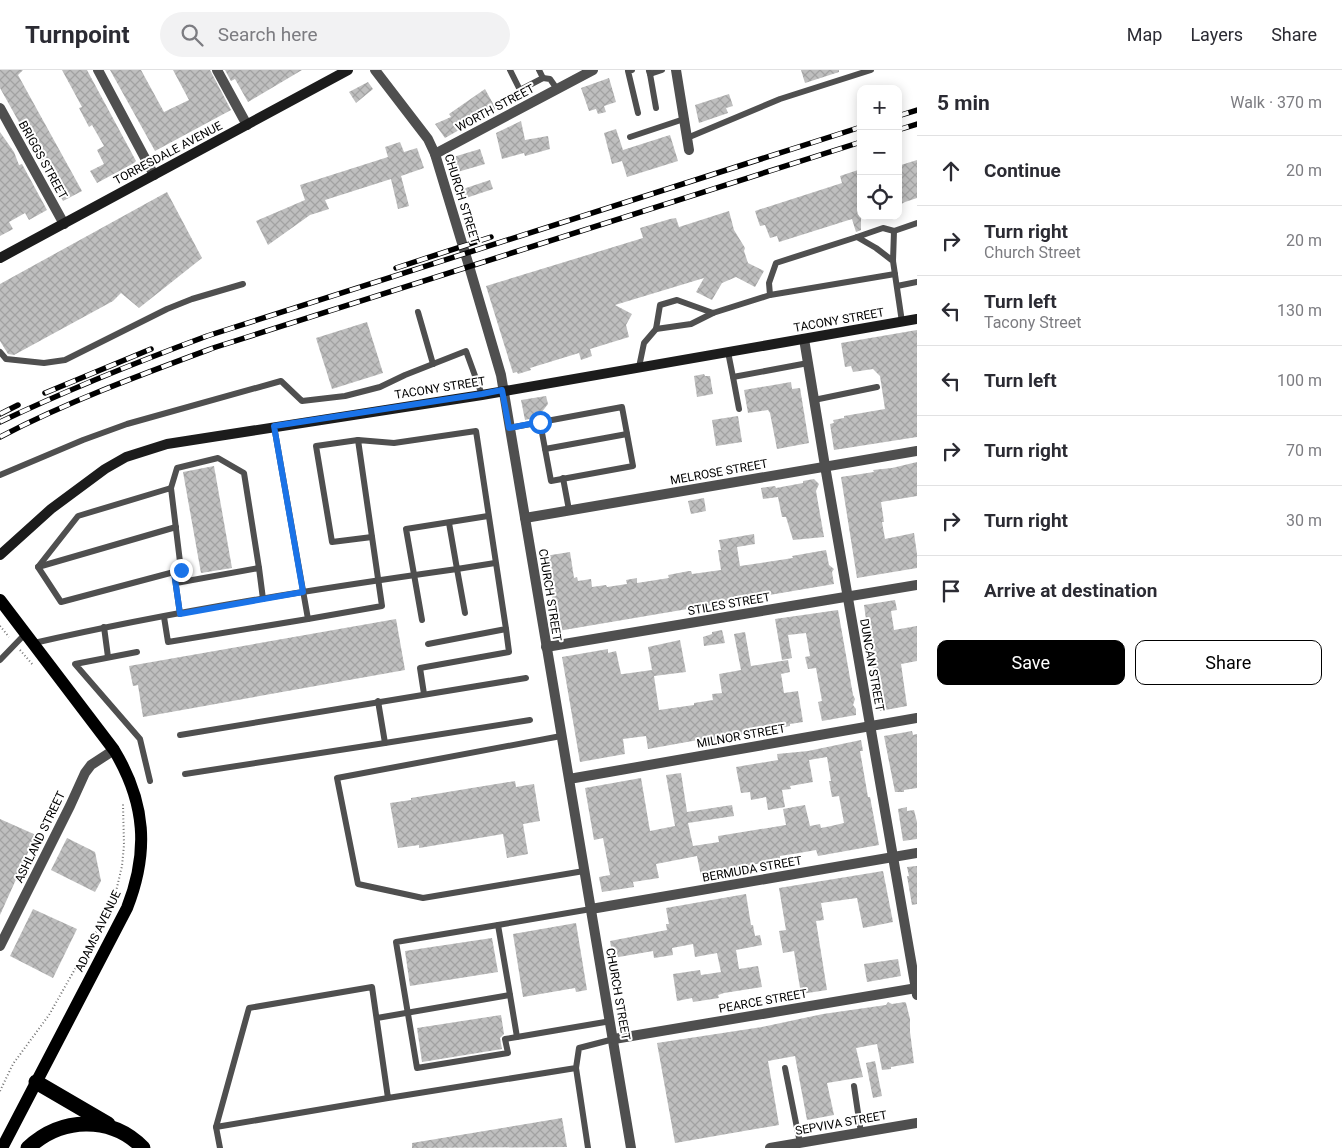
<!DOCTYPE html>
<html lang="en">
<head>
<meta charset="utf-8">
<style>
  :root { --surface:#fff; --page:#f2f2f3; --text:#2b2b33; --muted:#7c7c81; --line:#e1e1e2; --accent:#000 }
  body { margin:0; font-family:Roboto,sans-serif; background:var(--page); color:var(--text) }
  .controls { position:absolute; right:15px; top:15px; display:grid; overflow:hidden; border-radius:10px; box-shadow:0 2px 12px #0003 }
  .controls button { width:45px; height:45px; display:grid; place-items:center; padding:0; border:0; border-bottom:1px solid var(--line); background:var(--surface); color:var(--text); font:25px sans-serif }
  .stop { position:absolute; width:15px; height:15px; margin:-11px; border:4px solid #1a73e8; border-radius:50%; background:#fff }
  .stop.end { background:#1a73e8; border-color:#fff; box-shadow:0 1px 5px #0008 }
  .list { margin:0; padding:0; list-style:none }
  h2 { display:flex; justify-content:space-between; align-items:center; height:65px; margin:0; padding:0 20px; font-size:21px }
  h2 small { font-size:16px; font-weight:400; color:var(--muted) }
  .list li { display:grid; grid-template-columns:32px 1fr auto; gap:15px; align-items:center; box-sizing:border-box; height:70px; padding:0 20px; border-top:1px solid var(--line) }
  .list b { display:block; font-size:19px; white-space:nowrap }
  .list p { margin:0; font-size:16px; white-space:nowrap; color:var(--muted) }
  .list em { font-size:16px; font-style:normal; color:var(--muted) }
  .actions { display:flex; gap:10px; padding:15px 20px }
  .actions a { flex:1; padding:11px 0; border:1px solid var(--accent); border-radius:10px; text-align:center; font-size:18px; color:var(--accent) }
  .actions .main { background:var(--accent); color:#fff }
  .icon { flex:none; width:28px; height:28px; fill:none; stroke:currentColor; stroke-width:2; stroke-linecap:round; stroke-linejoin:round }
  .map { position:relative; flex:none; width:917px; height:1078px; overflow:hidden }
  header { display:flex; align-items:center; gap:30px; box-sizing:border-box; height:70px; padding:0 25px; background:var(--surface); border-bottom:1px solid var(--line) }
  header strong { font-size:24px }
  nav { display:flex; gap:28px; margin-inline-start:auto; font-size:18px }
  .search { width:350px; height:45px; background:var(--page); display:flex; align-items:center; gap:12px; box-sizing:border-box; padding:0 18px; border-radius:28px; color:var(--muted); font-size:19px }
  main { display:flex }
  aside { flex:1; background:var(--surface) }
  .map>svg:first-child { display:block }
  .building { fill:url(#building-cross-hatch) }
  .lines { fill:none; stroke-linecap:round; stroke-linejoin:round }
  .path { stroke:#717171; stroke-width:2; stroke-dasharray:1 2.5; stroke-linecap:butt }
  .service { stroke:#4f4f4f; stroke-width:6 }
  .minor { stroke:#4f4f4f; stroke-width:10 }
  .secondary { stroke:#1c1c1c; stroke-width:10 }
  .primary { stroke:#000; stroke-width:12 }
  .motorway { stroke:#000; stroke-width:15 }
  .rail-casing { stroke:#000; stroke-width:5.5 }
  .rail { stroke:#fff; stroke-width:4; stroke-dasharray:11; stroke-linecap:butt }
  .route { stroke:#1a73e8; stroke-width:6 }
  .labels { text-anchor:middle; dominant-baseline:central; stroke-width:4; stroke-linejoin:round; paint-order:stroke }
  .street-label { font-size:12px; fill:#000; stroke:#fff }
</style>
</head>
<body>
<header>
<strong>Turnpoint</strong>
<div class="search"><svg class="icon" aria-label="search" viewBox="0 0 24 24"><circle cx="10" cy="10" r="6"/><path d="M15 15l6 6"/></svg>Search here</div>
<nav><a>Map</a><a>Layers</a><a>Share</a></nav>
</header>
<main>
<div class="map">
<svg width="917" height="1078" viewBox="0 0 917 1078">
  <defs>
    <pattern id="building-cross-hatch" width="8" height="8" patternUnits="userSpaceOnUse" patternTransform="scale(1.25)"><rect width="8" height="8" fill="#bfbfbf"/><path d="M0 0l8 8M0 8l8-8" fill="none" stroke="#a2a2a2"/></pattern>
  </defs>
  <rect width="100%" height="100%" fill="#fff"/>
  <g class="building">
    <path d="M0,0h23l-5,5 64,116 -19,10 -63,-113z"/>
    <path d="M62,0h25l49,91 -2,2 -37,20 -7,-12 14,-7 -7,-14 7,-4 -12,-21 -3,2 -10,-19 3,-1z"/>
    <path d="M110,0h31l23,42 25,-12 -16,-30h37l21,40 -76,41z"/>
    <path d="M225,0h77l-54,32 -13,-23 -4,2z"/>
    <path d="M801,0h38v2l-34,11z"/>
    <path d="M609,8l7,24 -12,4 2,6 -8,2 -2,-5 -7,2 -8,-23z"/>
    <path d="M368,12l5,7 -17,14 -7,-11z"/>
    <path d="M485,19l11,20 -51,29 -10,-14 16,-7 -2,-3z"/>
    <path d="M729,24l4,12 -7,2 2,5 -29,10 -4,-18z"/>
    <path d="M521,51l4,19 23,-4 2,13 -25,7 -1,-3 -22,6 -6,-26z"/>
    <path d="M616,59l7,21 47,-15 8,26 -51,16 -5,-16 -10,3 -8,-31z"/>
    <path d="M0,62l14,20 5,13 3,-1 25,46 -18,10 -4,-7 -16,9 4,7 -13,7z"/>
    <path d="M400,72l4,10 13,-4 7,20 -23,8 8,30 -11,3 -7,-30 -66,21 4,9 -19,6 -42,30 -12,-24 49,-21 -5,-15 88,-28 -3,-10z"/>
    <path d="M480,79l5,15 -31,9 -4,-15z"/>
    <path d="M917,90v38l-12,4 -7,4v-40z"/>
    <path d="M861,99v61l-5,2 -4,-13 -73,23 -2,-6 -7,2 -5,-13 -5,1 -5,-15 87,-28 -2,-7z"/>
    <path d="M490,110l3,9 -27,9 -3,-9z"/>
    <path d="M167,122l35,66 -63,50 -18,-15 -8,8 -99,54 -6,-1 -8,-13v-57z"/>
    <path d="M729,141l5,19 11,18 -1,3 4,12 16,8 -9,16 -19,-10 -14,6 -10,17 -16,-8 8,-14 -89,27 17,9 -6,11 3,12 -39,12 2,7 -11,4 -2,-7 -49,15 1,2 -13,4 -1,-2 -4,1 -27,-87 157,-48 -3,-10 30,-9 6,-1 3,9z"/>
    <path d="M367,252l16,51 -51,16 -16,-51z"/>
    <path d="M917,260v107l-83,13 -4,-26 4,-1 -1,-3 11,-2v-2l41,-7 -5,-33 -7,-7 -20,3 -2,-6 -6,1 -4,-24z"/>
    <path d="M704,304l1,2h5l3,18 -16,3 -3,-21z"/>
    <path d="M791,312l1,7 8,-1 9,55 -32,6 -7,-36 -2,-3 -20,3 -4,-23z"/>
    <path d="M546,326l2,8 -10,13 -13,3 -4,-20z"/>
    <path d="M738,346l4,26 -26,4 -4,-26z"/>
    <path d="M917,392v34l-36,6 3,20h-2l3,17 29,-6 3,21v14l-60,10 -16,-101 33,-5 -1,-2 19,-2z"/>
    <path d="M214,396l18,102 -31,5 -18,-101z"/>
    <path d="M814,409l5,5 -3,7 8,46 -31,3 -7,-23h-4l-4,-20 -15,2 -2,-11 14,-2 1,2 27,-5v-2z"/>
    <path d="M704,428l2,13 -15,3 -3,-13z"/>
    <path d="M754,464l1,10 -18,3 3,19 53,-8 -1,-2 34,-6 3,15 5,4 -2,3 2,12 -276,47 -13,-75 25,-4 4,26 3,-1 1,4 13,-2 1,8 14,-2 1,2 20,-3 -1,-4 11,-2v5l32,-5 -1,-3 21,-4h2l1,3 29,-4 -3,-20h3l-2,-10z"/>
    <path d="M895,530l2,10 -6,1 3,19 23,-4v35l-16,3 6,42 -27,5 -13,-77h1l-4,-29z"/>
    <path d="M838,540l15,85 2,4 -2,6 3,4v6l-34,6 -4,-19 4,-1 -6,-33 -8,1 -3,-12 5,-1 -4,-23 -18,2 4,23 -10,2 -7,-41z"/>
    <path d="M396,549l9,51 -262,47 -5,-32 -5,1 -4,-20z"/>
    <path d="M722,560l3,13 -21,3 -1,-9 9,-3v-2z"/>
    <path d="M745,562l6,34 37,-6 2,12 -9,2 3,19 14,-2 5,31 -13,2v2l-47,8 -13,4 -29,5 -3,-3 -50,9 -2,-13 -23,3 2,15 -45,8 -18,-105 46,-8v4l8,-2 5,23h2l29,-4 -4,-23 32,-7 6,32 -32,4 5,34 35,-5v-2l19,-3 -1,-6 10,-1 -3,-19 22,-4 -7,-36z"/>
    <path d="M912,661l1,4 4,-1v54l-13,2v2h-9l-11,-56z"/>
    <path d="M861,670l2,11h-3l8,46h2l9,48 -61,11 -2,-6 -17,3 -19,3v4l-47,8v2l-32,6 -4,-20 -41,8 3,14 -26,4 1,5 -32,5 -3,-15 11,-2 -7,-37 -9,2 -9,-52 56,-10 9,53 25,-5 -9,-51 15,-2 6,39 45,-7 2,11 -46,7 5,23 26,-4 -1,-6 68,-11 -3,-16 22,-4 5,21 10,-2 1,4 10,-2 13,-3 -5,-27 -7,1 -3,-16h2l-4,-24 -18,3 4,22 -23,4 1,3 -9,1 3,17 -17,3 -2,-13 -15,3 -1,-8 -9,1 -5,-26 42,-7 -1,-6 31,-3z"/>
    <path d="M515,711l1,6 18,-3 6,37 -17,3 5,30 -21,4 -4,-24 -84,14v-3l-21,3 -8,-45 21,-3v-2z"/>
    <path d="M907,737v4l7,-1 3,12v17l-14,2 -5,-32z"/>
    <path d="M0,749l36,16 -36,80z"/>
    <path d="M67,768l28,14 6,29 -6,11 -44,-22z"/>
    <path d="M917,796v38l-5,1 -5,-29h2l-2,-9z"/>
    <path d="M883,801l10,51 -30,6 -6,-30 -36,5 3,17 -8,1 11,69 -26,4 -7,-43 -11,2 -4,-22 7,-1 -7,-42z"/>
    <path d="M746,824l5,31h2l2,11 5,-1 2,10 -26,5 3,19 19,-3 4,21 -38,6 -6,2 1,3 -26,4 -1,-4 -15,3 -4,-27 27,-4 1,5 20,-3 -4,-19 -22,4 -2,-13 -21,4 1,7 -19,3 -1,-7 -40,7 -3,-17 57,-11 -1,-6h3l-3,-16z"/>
    <path d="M33,839l44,20 -24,49 -43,-22z"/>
    <path d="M576,853l11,67 -11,2 -1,-4 -52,9 -10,-63z"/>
    <path d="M492,868l6,34 -88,14 -5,-35z"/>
    <path d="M898,889l3,17 -34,6 -3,-18z"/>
    <path d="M888,932l4,2 13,-2 1,1 4,16v13l4,31 -23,4v2l-9,1 -5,-26 -21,4 7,29 -36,6 7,32 -27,5 -12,-64 -27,5 11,64 -104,18 -18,-100 105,-16 61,-13 63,-9z"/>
    <path d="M501,945l3,19 -4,4 2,11 -80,13 -5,-34z"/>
    <path d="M875,991l7,35 -9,2 -7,-35z"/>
    <path d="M562,1048l5,29 -155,1v-5z"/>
  </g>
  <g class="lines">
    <g class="path">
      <path d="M0,556l9,11"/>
      <path d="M20,580l13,15"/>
      <path d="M0,1021l13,-27 36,-49 65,-115 8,-34 2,-21 -1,-41"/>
    </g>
    <g class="service">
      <path d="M510,0l10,20 23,-12 7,1 7,10"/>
      <path d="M539,0l4,8"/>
      <path d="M632,0l-4,1 10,42"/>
      <path d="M649,1l1,3 12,-4"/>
      <path d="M650,4l6,34"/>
      <path d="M630,67l54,-18"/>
      <path d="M687,68l93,-39 91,-29"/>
      <path d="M894,161l23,-8"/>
      <path d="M893,191l-17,-13 -19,-11 26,-9 11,3 -1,30 9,61"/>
      <path d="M897,216l20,-4"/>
      <path d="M770,225l125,-21"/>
      <path d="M418,242l15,52"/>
      <path d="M656,259l35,-5 22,-11"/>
      <path d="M0,282l6,7 38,4 21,-3 102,-51 25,-10 51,-15"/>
      <path d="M728,282l5,25 75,-14"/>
      <path d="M639,297l5,-24 12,-14 4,-24 17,-5 36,13 57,-18 -1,-12 7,-20 81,-26"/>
      <path d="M733,307l6,32"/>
      <path d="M814,330l63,-13"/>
      <path d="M509,358l113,-21 11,59 -82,15 -11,-59"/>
      <path d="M358,370l-42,6 16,96 40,-5"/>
      <path d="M545,379l82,-15"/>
      <path d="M0,405l83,-35 44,-16 154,-43 21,20 43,-5 35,-9 25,-12 61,-24 16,44"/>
      <path d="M563,408l6,32"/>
      <path d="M171,418l6,-20 41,-10 26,15 15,95 -83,15"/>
      <path d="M449,453l8,46 38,-6"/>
      <path d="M38,497l138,-40"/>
      <path d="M259,498l4,31"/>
      <path d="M174,502l-113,30 -23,-35 40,-51 93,-28 10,82 -7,2 6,42"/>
      <path d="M164,547l4,25 140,-23 -34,-193"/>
      <path d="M308,549l74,-13 -24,-166 36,3 82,-12 30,198 -78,15"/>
      <path d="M422,550l-16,-91 82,-13"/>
      <path d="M104,557l4,30"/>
      <path d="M34,573c140,-32 281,-54 423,-74l8,44"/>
      <path d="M137,582l-62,12 65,75 10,42"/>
      <path d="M0,590l26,-27"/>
      <path d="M424,624l-4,-26 89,-16 -3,-23"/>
      <path d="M180,665l346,-57"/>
      <path d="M561,666l-224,42 21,106 65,14 161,-27"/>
      <path d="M385,673l145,-23"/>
      <path d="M185,704l200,-31 -7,-42"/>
      <path d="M498,855l-102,17 21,126 91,-15 -3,-14 12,-2"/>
      <path d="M510,925l-12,-70 93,-16"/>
      <path d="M377,948l133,-23 7,42 94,-16"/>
      <path d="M576,998l12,80"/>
      <path d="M785,998l15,75"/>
      <path d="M854,1016l7,47"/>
      <path d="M388,1028l-172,29 33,-119 123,-21 16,111 188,-30 3,-20 35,-9"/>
      <path d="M216,1057l4,21"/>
    </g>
    <g class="minor">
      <path d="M98,0l56,105"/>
      <path d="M217,0l30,55"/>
      <path d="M375,0l53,69 7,15 34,112 32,109 130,773"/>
      <path d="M676,0l13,80"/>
      <path d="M0,38l64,116"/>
      <path d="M435,84l158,-84"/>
      <path d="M804,269l21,127 92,529"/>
      <path d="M525,448l392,-67"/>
      <path d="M546,577l371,-62"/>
      <path d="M569,709l348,-61"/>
      <path d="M591,839l326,-56"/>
      <path d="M0,876l70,-140 15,-33 6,-8 23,-15"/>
      <path d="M614,969l303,-51"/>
      <path d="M770,1078l147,-25"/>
    </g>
    <g class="secondary">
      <path d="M0,188l348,-188"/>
      <path d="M0,485l51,-46 54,-40 21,-12 41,-13 315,-49 435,-76"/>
    </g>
    <path class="primary" d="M0,530l114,150c32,53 35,102 13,158l-125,240"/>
    <g class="motorway">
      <path d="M36,1012l72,42"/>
      <path d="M28,1078c33,-31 83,-33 115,0"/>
    </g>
    <defs>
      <g id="rail">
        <path d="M898,46l19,-6"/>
        <path d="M898,60l19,-6"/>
        <path d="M396,198l95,-31"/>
        <path d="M45,323l106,-44"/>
        <path d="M0,344l18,-9"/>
        <path d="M0,352c67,-32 137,-60 207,-86l654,-209"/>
        <path d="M0,367c69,-36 143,-63 216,-90l645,-205"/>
      </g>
    </defs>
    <use href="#rail" class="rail-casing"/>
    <use href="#rail" class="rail"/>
  </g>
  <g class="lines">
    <path class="route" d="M181,500l-7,2 6,42 123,-22 -29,-166 208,-32 20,-4 7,38 31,-6"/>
  </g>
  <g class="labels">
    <g class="street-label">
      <text transform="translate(495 38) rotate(-28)">WORTH STREET</text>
      <text transform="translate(168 83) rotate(-28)">TORRESDALE AVENUE</text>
      <text transform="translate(43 90) rotate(61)">BRIGGS STREET</text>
      <text transform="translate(462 129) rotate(73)">CHURCH STREET</text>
      <text transform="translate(839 250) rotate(-10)">TACONY STREET</text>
      <text transform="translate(440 318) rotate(-9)">TACONY STREET</text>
      <text transform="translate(719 402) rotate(-10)">MELROSE STREET</text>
      <text transform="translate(550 525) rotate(81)">CHURCH STREET</text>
      <text transform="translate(729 534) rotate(-10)">STILES STREET</text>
      <text transform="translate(872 595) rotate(80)">DUNCAN STREET</text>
      <text transform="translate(741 666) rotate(-10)">MILNOR STREET</text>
      <text transform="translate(40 767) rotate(-64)">ASHLAND STREET</text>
      <text transform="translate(752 799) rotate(-10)">BERMUDA STREET</text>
      <text transform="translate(98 861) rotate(-64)">ADAMS AVENUE</text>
      <text transform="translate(618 924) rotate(80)">CHURCH STREET</text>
      <text transform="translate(763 931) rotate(-10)">PEARCE STREET</text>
      <text transform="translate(841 1053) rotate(-10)">SEPVIVA STREET</text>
    </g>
  </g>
</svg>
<div class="controls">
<button>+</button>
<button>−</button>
<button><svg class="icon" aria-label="locate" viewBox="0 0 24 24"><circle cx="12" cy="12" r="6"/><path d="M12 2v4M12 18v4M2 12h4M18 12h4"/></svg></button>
</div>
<div class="stop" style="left:540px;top:352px"></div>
<div class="stop end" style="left:181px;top:500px"></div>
</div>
<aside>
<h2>5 min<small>Walk · 370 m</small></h2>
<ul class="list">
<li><svg class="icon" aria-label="ahead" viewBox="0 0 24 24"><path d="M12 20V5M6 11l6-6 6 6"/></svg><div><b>Continue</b></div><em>20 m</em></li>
<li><svg class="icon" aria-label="right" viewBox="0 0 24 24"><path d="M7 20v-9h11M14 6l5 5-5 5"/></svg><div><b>Turn right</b><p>Church Street</p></div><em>20 m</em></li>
<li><svg class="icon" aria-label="left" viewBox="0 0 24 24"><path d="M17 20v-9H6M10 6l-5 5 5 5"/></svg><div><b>Turn left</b><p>Tacony Street</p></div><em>130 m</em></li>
<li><svg class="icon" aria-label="left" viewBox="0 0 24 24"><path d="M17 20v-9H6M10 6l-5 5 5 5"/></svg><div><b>Turn left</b></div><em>100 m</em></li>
<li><svg class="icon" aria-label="right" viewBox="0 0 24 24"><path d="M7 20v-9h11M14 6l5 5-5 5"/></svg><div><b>Turn right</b></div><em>70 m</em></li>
<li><svg class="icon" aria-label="right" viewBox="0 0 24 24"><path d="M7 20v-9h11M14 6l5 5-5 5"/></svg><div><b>Turn right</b></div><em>30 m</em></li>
<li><svg class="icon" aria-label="arrive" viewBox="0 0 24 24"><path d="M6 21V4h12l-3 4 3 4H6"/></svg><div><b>Arrive at destination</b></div></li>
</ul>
<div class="actions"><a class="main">Save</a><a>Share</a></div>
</aside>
</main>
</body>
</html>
